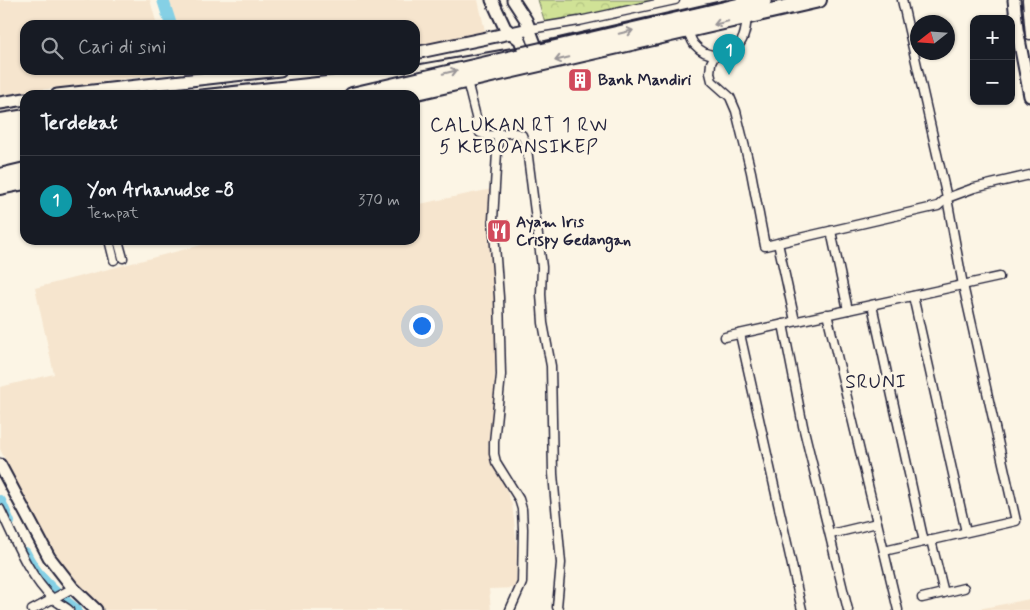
<!DOCTYPE html>
<html lang="id">
<head>
<meta charset="utf-8">
<style>
  :root { --surface:#171b24; --page:#20242c; --text:#f1f3f6; --muted:#9ea1a6; --line:#363941; --accent:#d1495b }
  body { margin:0; font-family:Mynerve,sans-serif; background:var(--page); color:var(--text) }
  .controls { position:absolute; right:15px; top:15px; display:grid; overflow:hidden; border-radius:10px; box-shadow:0 1px 4px #0004 }
  .controls button { width:45px; height:45px; display:grid; place-items:center; padding:0; border:0; border-bottom:1px solid var(--line); background:var(--surface); color:var(--text); font:25px sans-serif }
  .compass { position:absolute; left:910px; top:15px; width:45px; height:45px; border-radius:50%; background:var(--surface); box-shadow:0 1px 4px #0004; rotate:253deg }
  .you { position:absolute; left:421px; top:325px; width:18px; height:18px; margin:-12px; border:4px solid #fff; border-radius:50%; background:#1a73e8; box-shadow:0 0 0 8px #1a73e833 }
  .badge { display:grid; place-items:center; width:32px; height:32px; border-radius:50%; background:var(--accent); color:#fff; font-size:16px; font-weight:700 }
  .pin { position:absolute; translate:-50% -41px; filter:drop-shadow(0 1px 2px #0008) }
  .pin::after { content:''; position:absolute; top:26px; width:18px; height:15px; background:inherit; clip-path:polygon(0 0,100% 0,50% 100%) }
  .list { margin:0; padding:0; list-style:none }
  h2 { display:flex; justify-content:space-between; align-items:center; height:65px; margin:0; padding:0 20px; font-size:21px }
  h2 small { font-size:16px; font-weight:400; color:var(--muted) }
  .list li { display:grid; grid-template-columns:32px 1fr auto; gap:15px; align-items:center; box-sizing:border-box; height:90px; padding:0 20px; border-top:1px solid var(--line) }
  .list b { display:block; font-size:19px; white-space:nowrap }
  .list p { margin:0; font-size:16px; white-space:nowrap; color:var(--muted) }
  .list em { font-size:16px; font-style:normal; color:var(--muted) }
  .icon { flex:none; width:28px; height:28px; fill:none; stroke:currentColor; stroke-width:2; stroke-linecap:round; stroke-linejoin:round }
  .map { position:relative; flex:none; width:1030px; height:610px; overflow:hidden }
  .search { position:absolute; background:var(--surface); box-shadow:0 1px 4px #0004; left:20px; top:20px; width:400px; height:55px; display:flex; align-items:center; gap:12px; box-sizing:border-box; padding:0 18px; border-radius:15px; color:var(--muted); font-size:19px }
  .panel { position:absolute; background:var(--surface); box-shadow:0 1px 4px #0004; left:20px; top:90px; width:400px; height:155px; border-radius:15px }
  .map>svg:first-child { display:block }
  .built { fill:#f6e5ce }
  .forest { fill:url(#forest-crowns); stroke:#798268 }
  .lines { fill:none; stroke-linecap:round; stroke-linejoin:round }
  .river { stroke:#85d0e5; stroke-width:12 }
  .street-casing { stroke:#22223b; stroke-width:11 }
  .secondary-casing { stroke:#22223b; stroke-width:15 }
  .highway-casing { stroke:#22223b; stroke-width:18 }
  .street { stroke:#fcf5e5; stroke-width:8 }
  .secondary { stroke:#fcf5e5; stroke-width:11 }
  .highway { stroke:#fcf5e5; stroke-width:14 }
  .rail { stroke:#22223b; stroke-width:2 }
  .oneway { stroke:#9a9698 }
  .labels { text-anchor:middle; dominant-baseline:central; stroke-width:5; stroke-linejoin:round; paint-order:stroke }
  .poi-label { font-size:16px; font-weight:bold; fill:#22223b; stroke:#fcf5e5; text-anchor:start }
  .quarter-label { font-size:19px; letter-spacing:1px; fill:#22223b; stroke:#fcf5e5 }
</style>
</head>
<body>
<div class="map">
<svg width="1030" height="610" viewBox="0 0 1030 610">
  <defs>
    <pattern id="forest-crowns" width="20" height="18" patternUnits="userSpaceOnUse" patternTransform="scale(1.25)"><rect width="20" height="18" fill="#d0e296"/><path d="M2 6a3 3 0 1 1 6 0M12 15a3 3 0 1 1 6 0" fill="none" stroke="#b2c282"/></pattern>
  </defs>
  <rect width="100%" height="100%" fill="#fcf5e5"/>
  <filter id="ink" filterUnits="userSpaceOnUse"><feTurbulence type="fractalNoise" baseFrequency=".02" numOctaves="2"/><feDisplacementMap in="SourceGraphic" scale="10" xChannelSelector="R" yChannelSelector="G"/><feConvolveMatrix kernelMatrix="1 2 1 2 8 2 1 2 1" color-interpolation-filters="sRGB"/></filter>
  <g filter="url(#ink)">
    <g class="built">
      <path d="M0,0h150l7,25h-132v45h145l1,3 -171,22z"/>
      <path d="M167,0h311l8,35 -71,10v-20h-241z"/>
      <path d="M492,189l4,144 -2,67 -6,46 24,58 5,42 -1,42 -27,1 2,21h-387l-33,-34 -33,-49 -38,-78v-62l54,-13 -19,-86 186,-48h194v-35z"/>
      <path d="M1030,599v11h-57z"/>
    </g>
    <path class="forest" d="M538,0h122l-114,26z"/>
    <g class="lines">
      <g class="river">
        <path d="M163,0l8,25"/>
        <path d="M0,501l9,21"/>
        <path d="M25,553c11,23 31,42 51,57"/>
      </g>
      <defs>
        <g id="street">
          <path d="M1027,0l3,35"/>
          <path d="M530,29l49,-8 96,-21"/>
          <path d="M688,30c2,5 3,11 7,15 13,15 37,13 47,-5 4,-7 4,-16 5,-23"/>
          <path d="M715,55l-4,8 -1,10 2,8 18,16 6,14 15,61 14,74 173,-40 9,-8 27,-10 56,-13"/>
          <path d="M467,81l13,52c14,7 29,-5 42,2l5,14 15,118 -1,27 2,29 8,43 2,108 8,89 -4,44 2,3"/>
          <path d="M498,135l-5,85 6,77 2,78 -7,67v12l2,8 23,37 3,10 1,20 -1,54 -12,27"/>
          <path d="M831,231l17,79"/>
          <path d="M109,240l5,20"/>
          <path d="M118,240l5,18"/>
          <path d="M778,243l17,78"/>
          <path d="M913,296l53,236"/>
          <path d="M872,305l52,237"/>
          <path d="M827,314l71,296"/>
          <path d="M783,324l20,102 45,184"/>
          <path d="M740,334l62,276"/>
          <path d="M725,337l274,-60"/>
          <path d="M0,509c14,29 29,68 53,90 5,4 11,7 16,11"/>
          <path d="M831,534l46,-11"/>
          <path d="M931,540l13,53"/>
          <path d="M884,551l132,-30 -53,-236 -16,-87 -45,-198"/>
          <path d="M922,598l42,-10"/>
          <path d="M32,610l41,-22"/>
        </g>
        <g id="secondary">
          <path d="M492,0l13,28 15,12 6,15"/>
          <path d="M513,0l13,20 12,32"/>
          <path d="M1014,0l3,29 13,67"/>
          <path d="M415,53l115,-24"/>
          <path d="M57,95l223,-25"/>
          <path d="M0,103l25,-4"/>
          <path d="M0,465l49,92 24,31 23,22"/>
        </g>
        <g id="highway">
          <path d="M352,95l412,-95"/>
          <path d="M404,95l415,-95"/>
          <path d="M0,176l25,-6"/>
          <path d="M0,187l25,-5"/>
        </g>
      </defs>
      <use href="#street" class="street-casing"/>
      <use href="#secondary" class="secondary-casing"/>
      <use href="#highway" class="highway-casing"/>
      <use href="#street" class="street"/>
      <use href="#secondary" class="secondary"/>
      <use href="#highway" class="highway"/>
      <g class="rail">
        <path d="M415,65l108,-19 203,-46"/>
        <path d="M150,95l231,-25"/>
        <path d="M0,113l25,-4"/>
      </g>
    </g>
    <defs><path id="oneway-shaft" d="M-6 0H5M1.5-3L5.5 0L1.5 3" fill="none" stroke-width="1.6" stroke-linecap="round" stroke-linejoin="round" transform="scale(1.25)"/></defs>
    <g class="oneway">
      <use href="#oneway-shaft" transform="translate(721 23) rotate(167)"/>
      <use href="#oneway-shaft" transform="translate(626 32) rotate(-13)"/>
      <use href="#oneway-shaft" transform="translate(562 59) rotate(167)"/>
      <use href="#oneway-shaft" transform="translate(450 72) rotate(-13)"/>
    </g>
  </g>
  <defs>
    <symbol id="building-square" viewBox="-11 -11 22 22"><rect x="-9" y="-9" width="18" height="18" rx="4" fill="#d1495b" stroke="#fcf5e5"/><path d="M-4-6H4V6H1V3H-1V6H-4ZM-2.5-4.3h1.7v1.8h-1.7ZM.8-4.3h1.7v1.8H.8ZM-2.5-1h1.7V.8h-1.7ZM.8-1h1.7V.8H.8Z" fill="#fff"/></symbol>
    <symbol id="restaurant-square" viewBox="-11 -11 22 22"><rect x="-9" y="-9" width="18" height="18" rx="4" fill="#d1495b" stroke="#fcf5e5"/><path d="M-5-6h1v4h1v-4h1v4h1v-4h1v5L-1.5 .5V6h-2V.5L-5-1ZM5-6V6H3V1.5H1.5Q1.5-4 5-6Z" fill="#fff"/></symbol>
  </defs>
  <g fill-rule="evenodd">
    <use href="#building-square" x="566" y="66" width="28" height="28"/>
    <use href="#restaurant-square" x="485" y="217" width="28" height="28"/>
  </g>
  <g class="labels">
    <g class="poi-label">
      <text x="598" y="80">Bank Mandiri</text>
      <text x="516" y="222">Ayam Iris<tspan x="516" dy="18">Crispy Gedangan</tspan></text>
    </g>
    <g class="quarter-label">
      <text x="519" y="125">CALUKAN RT 1 RW<tspan x="519" dy="22">5 KEBOANSIKEP</tspan></text>
      <text x="876" y="382">SRUNI</text>
    </g>
  </g>
</svg>
<div class="controls">
<button>+</button>
<button>−</button>
</div>
<svg class="compass" viewBox="-18 -18 36 36"><path d="M0-13l5 13h-10z" fill="#e53935"/><path d="M0 13l5-13h-10z" fill="#9ea1a6"/></svg>
<div class="you"></div>
<div class="pin badge" style="left:729px;top:75px;background:#0f9aa8">1</div>
<div class="search"><svg class="icon" aria-label="search" viewBox="0 0 24 24"><circle cx="10" cy="10" r="6"/><path d="M15 15l6 6"/></svg>Cari di sini</div>
<section class="panel">
<h2>Terdekat<small></small></h2>
<ul class="list">
<li><span class="badge" style="background:#0f9aa8">1</span><div><b>Yon Arhanudse -8</b><p>Tempat</p></div><em>370 m</em></li>
</ul>
</section>
</div>
</body>
</html>
